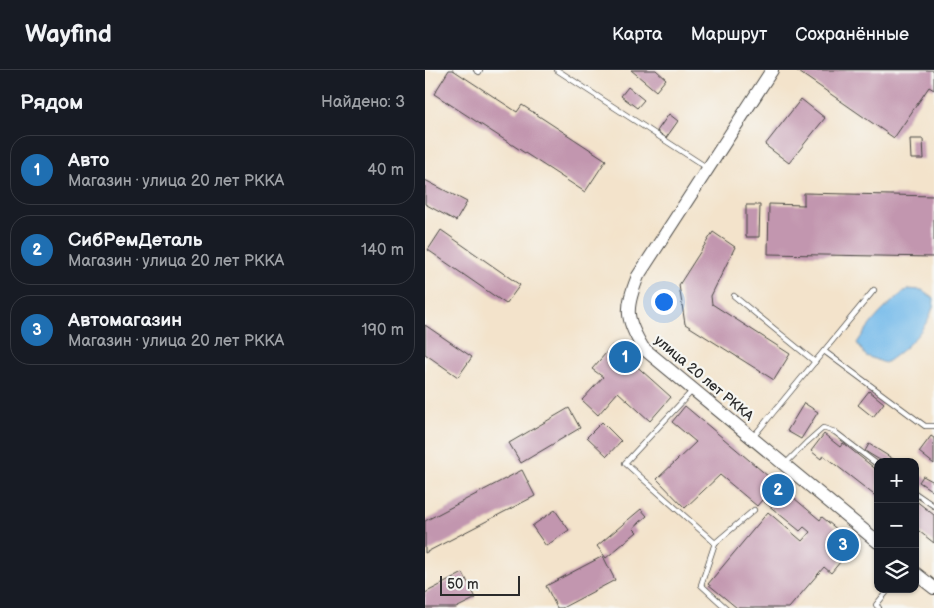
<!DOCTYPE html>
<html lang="ru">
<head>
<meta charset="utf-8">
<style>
  :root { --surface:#171b24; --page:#20242c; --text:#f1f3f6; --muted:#9ea1a6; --line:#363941; --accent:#1f6fb2 }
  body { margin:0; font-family:"Balsamiq Sans",sans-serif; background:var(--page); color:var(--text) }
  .controls { position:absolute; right:15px; bottom:15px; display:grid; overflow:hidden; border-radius:10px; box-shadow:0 1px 4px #0004 }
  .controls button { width:45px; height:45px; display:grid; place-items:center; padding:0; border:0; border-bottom:1px solid var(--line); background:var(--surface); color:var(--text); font:25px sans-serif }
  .scale { position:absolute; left:15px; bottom:12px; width:80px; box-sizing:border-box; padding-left:5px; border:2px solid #2b2b2b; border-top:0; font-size:14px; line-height:18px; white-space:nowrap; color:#2b2b2b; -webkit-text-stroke:4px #f6f6f2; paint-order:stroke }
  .you { position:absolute; left:238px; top:231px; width:18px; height:18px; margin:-12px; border:4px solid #fff; border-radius:50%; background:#1a73e8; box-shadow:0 0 0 8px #1a73e833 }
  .badge { display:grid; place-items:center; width:32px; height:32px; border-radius:50%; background:var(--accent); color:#fff; font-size:16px; font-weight:700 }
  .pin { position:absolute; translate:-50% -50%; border:2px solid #fff; box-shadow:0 1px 5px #0006 }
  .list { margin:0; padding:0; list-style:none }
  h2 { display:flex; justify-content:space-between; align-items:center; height:65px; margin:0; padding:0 20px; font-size:21px }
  h2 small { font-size:16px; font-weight:400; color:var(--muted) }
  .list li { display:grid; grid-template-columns:32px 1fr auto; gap:15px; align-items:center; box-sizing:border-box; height:70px; margin:0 10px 10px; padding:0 10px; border:1px solid var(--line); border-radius:20px }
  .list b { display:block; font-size:19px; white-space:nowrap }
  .list p { margin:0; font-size:16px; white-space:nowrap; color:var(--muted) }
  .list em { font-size:16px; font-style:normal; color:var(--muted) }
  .icon { flex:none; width:28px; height:28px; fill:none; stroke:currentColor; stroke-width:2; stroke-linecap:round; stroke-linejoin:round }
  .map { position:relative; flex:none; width:509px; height:538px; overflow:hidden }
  header { display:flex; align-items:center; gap:30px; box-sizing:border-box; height:70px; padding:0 25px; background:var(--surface); border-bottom:1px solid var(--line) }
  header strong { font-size:24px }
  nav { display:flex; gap:28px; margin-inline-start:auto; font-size:18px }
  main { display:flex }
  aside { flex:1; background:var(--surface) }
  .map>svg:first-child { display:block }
  .water { fill:#73baea; stroke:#4f728a }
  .building { fill:#c296af }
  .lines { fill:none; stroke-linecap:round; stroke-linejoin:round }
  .lane-casing { stroke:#494743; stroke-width:6 }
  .secondary-casing { stroke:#494743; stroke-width:14 }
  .lane { stroke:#fff; stroke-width:4.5 }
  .secondary { stroke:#fff; stroke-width:12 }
  .labels { text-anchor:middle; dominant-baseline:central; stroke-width:4.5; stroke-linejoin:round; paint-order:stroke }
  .street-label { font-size:14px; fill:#2b2b2b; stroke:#f6f6f2 }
</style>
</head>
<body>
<header>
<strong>Wayfind</strong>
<nav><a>Карта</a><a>Маршрут</a><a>Сохранённые</a></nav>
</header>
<main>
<aside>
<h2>Рядом<small>Найдено: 3</small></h2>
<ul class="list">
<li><span class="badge">1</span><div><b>Авто</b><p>Магазин · улица 20 лет РККА</p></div><em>40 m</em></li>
<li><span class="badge">2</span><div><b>СибРемДеталь</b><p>Магазин · улица 20 лет РККА</p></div><em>140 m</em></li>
<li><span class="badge">3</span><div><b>Автомагазин</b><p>Магазин · улица 20 лет РККА</p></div><em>190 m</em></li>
</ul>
</aside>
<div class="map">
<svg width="509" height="538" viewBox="0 0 509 538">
  <rect width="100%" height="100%" fill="#f6f6f2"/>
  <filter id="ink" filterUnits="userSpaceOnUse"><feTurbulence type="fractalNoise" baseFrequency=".02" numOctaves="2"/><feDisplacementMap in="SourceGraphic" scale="10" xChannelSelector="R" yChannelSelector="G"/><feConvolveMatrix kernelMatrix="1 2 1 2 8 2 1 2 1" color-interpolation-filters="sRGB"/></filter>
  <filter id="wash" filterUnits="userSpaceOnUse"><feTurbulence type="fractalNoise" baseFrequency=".0096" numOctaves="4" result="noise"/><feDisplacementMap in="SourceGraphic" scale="20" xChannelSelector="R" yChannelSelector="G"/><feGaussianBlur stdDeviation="1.12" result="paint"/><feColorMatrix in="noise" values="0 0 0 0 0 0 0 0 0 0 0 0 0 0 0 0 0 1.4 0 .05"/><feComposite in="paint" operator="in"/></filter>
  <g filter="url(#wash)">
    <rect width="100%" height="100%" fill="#f3e3cb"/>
    <path class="water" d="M483,219l14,1 12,8c0,26 -29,52 -49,65l-19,-7 -9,-13c15,-23 29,-38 51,-54z"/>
    <g id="blocks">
      <g class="building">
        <path d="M24,0h4l64,42 5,-7 84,55 -21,32 -151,-98z"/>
        <path d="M206,0h25l10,9 -10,12z"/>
        <path d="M371,0h138v20l-5,-3 -35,51z"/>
        <path d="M203,17l16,13 -7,8 -16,-12z"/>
        <path d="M376,29l24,19 -36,45 -24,-18z"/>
        <path d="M244,44l9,7 -12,17 -9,-7z"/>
        <path d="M485,69h13l1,20h-13z"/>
        <path d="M0,110l42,22 -11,19 -31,-17z"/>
        <path d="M379,123l130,3v61l-166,-3 1,-50 35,1z"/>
        <path d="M321,135h14l-1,32h-13z"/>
        <path d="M16,160l79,55 -14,19 -78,-54z"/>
        <path d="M288,162l22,15 -24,49 1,8 78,50 -16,26 -89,-56 -6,-39z"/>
        <path d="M0,255l47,32 -14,20 -33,-23z"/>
        <path d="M188,275l58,52 -21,24 -32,-29 -20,23 -16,-15 21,-23 -11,-8z"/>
        <path d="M444,321l15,12 -11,14 -15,-12z"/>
        <path d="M379,333l14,9 -17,27 -14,-8z"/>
        <path d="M260,336l135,114 2,-3 33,27 -24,29 -7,-6 -35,41h-52l-29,-24 60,-72 34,29 8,-9 -6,-5 -4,4 -38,-31 -5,6 -37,-31 -35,33 -28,-29 39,-37 -24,-20z"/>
        <path d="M144,338l11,20 -59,35 -12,-20z"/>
        <path d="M177,352l19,19 -14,15 -20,-19z"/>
        <path d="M399,364l16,13 3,-4 35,28v27l-55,-43 -2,4 -10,-8z"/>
        <path d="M506,366l3,2v26l-15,-12z"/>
        <path d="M444,374l29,18h-15l-18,-11z"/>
        <path d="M97,400l13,26 -110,57v-32z"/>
        <path d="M498,406l11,6v10l-15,-10z"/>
        <path d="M490,430l19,15v28l-19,-15z"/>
        <path d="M216,439l6,7 -14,12 4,4 -31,26 -9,-12z"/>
        <path d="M130,440l14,20 -23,16 -14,-20z"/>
        <path d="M178,486l12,24 -53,28h-5l-11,-22z"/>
        <path d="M38,503l13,25 -20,10h-31v-15z"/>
      </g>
    </g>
  </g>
  <g filter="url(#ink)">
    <use href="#blocks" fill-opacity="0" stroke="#494743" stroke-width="1"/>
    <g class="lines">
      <defs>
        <g id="lane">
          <path d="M51,0l3,2 1,-2"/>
          <path d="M132,0l149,97"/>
          <path d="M309,226l81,66"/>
          <path d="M399,281l101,75h9"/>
          <path d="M268,320l-68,73 90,80 39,-33"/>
          <path d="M328,367l121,-147"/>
          <path d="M361,393l20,-20 17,-15 12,4 43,33"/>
          <path d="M490,423l19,13"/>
          <path d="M290,473l-14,42 25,23"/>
          <path d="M454,538l-3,-3 13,-16"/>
        </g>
        <g id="secondary">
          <path d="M347,0l-134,206c-13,33 -13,42 5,72l235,194"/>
          <path d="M490,503l19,15"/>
        </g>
      </defs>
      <use href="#lane" class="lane-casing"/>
      <use href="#secondary" class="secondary-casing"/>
      <use href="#lane" class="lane"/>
      <use href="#secondary" class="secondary"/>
    </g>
  </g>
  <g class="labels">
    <g class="street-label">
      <text transform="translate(279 308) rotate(40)">улица 20 лет РККА</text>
    </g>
  </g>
</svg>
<div class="controls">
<button>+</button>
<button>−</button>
<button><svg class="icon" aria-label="layers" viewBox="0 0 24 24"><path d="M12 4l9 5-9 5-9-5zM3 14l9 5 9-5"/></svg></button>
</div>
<div class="scale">50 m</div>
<div class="you"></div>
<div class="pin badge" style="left:200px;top:287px">1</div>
<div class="pin badge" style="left:353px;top:420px">2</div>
<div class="pin badge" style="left:418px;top:475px">3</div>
</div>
</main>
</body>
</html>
